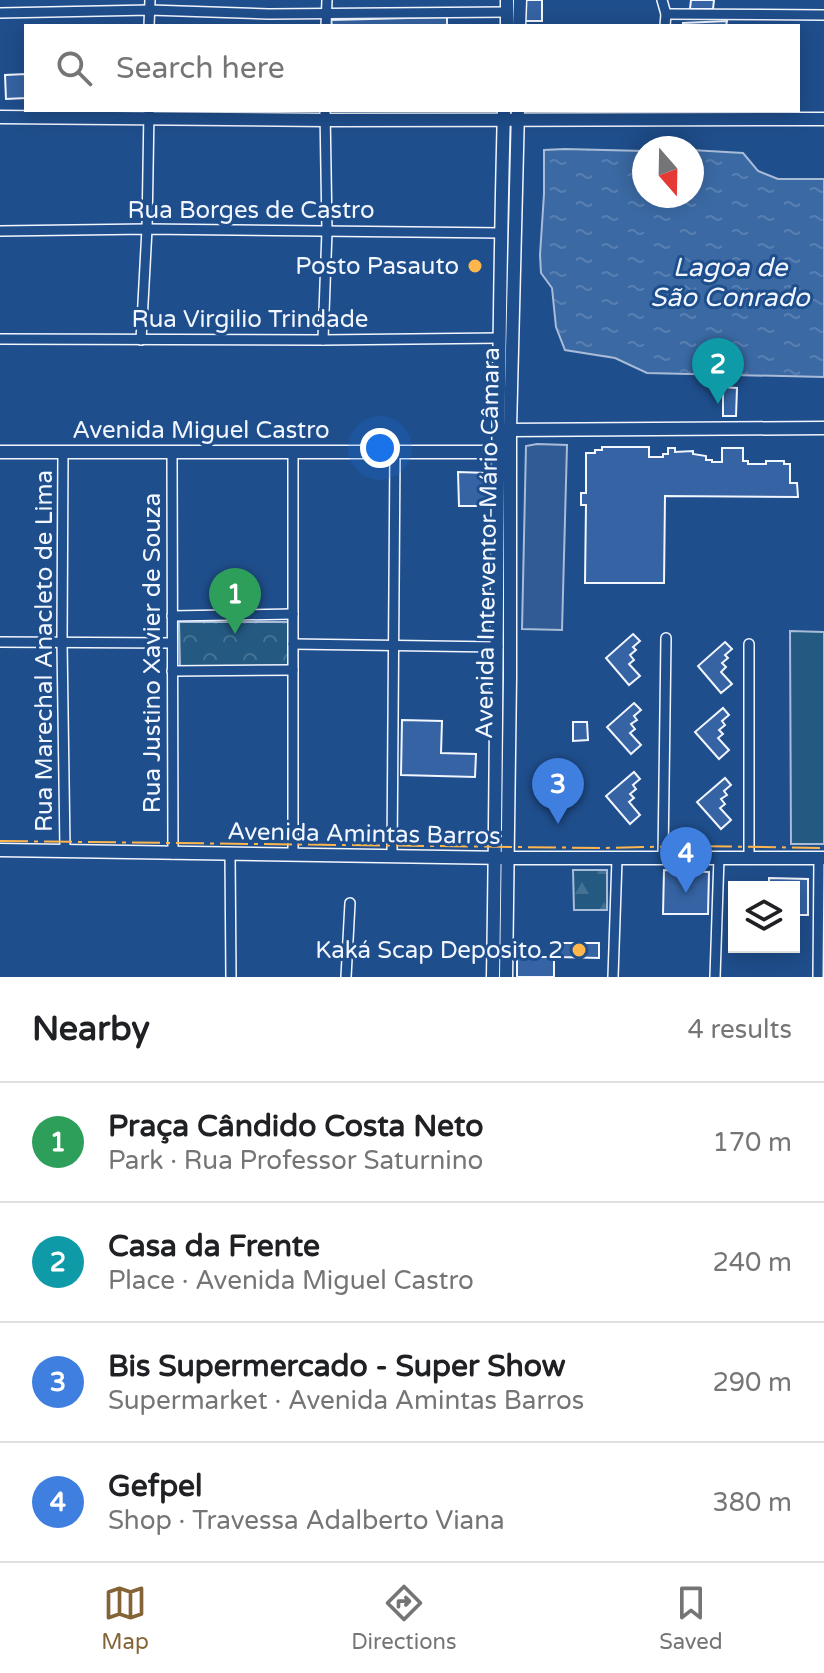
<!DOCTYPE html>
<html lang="en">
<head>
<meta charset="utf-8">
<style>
  :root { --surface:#fff; --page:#f6f6f6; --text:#202124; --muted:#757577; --line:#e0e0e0; --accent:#846436 }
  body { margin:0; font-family:"Varela Round",sans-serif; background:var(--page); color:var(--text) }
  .controls { position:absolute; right:24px; bottom:24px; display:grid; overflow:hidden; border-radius:0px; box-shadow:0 4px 20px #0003 }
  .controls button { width:72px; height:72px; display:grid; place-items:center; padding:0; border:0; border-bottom:2px solid var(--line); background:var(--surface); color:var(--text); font:40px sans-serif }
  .compass { position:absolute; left:632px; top:136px; width:72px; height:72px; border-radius:50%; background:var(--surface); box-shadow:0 4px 20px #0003; rotate:160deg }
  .you { position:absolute; left:380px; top:448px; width:28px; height:28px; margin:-20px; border:6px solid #fff; border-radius:50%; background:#1a73e8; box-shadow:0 0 0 12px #1a73e833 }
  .badge { display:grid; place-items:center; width:52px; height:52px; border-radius:50%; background:var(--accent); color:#fff; font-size:26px; font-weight:700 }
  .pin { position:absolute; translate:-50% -66px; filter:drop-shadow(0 2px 4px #0008) }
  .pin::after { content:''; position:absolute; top:42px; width:28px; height:24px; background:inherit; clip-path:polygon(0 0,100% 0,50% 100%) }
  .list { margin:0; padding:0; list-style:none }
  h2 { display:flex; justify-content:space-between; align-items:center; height:104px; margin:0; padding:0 32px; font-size:34px }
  h2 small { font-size:26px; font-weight:400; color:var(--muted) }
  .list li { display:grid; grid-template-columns:52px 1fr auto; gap:24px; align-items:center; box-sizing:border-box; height:120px; padding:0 32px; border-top:2px solid var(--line) }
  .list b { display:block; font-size:30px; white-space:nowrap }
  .list p { margin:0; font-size:26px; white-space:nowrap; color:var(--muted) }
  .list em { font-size:26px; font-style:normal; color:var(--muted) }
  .icon { flex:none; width:44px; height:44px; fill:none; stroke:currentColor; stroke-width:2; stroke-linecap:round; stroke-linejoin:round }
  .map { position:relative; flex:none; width:824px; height:977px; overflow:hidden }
  .search { position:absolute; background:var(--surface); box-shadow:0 4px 20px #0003; left:24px; right:24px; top:24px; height:88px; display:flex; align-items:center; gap:20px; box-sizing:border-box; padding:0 28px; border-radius:0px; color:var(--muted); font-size:30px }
  .sheet { height:584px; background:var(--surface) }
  nav { display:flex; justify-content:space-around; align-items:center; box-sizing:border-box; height:112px; border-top:2px solid var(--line); background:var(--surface); font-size:22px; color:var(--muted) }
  nav a { display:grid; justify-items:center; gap:4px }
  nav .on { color:var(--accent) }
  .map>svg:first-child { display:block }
  .forest { fill:url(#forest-firs); stroke:#a8bbd7; stroke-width:2 }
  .park { fill:url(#park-crowns); stroke:#a8bbd7; stroke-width:2 }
  .garden { fill:#245a82; stroke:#a8bbd7; stroke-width:2 }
  .parking { fill:#305b95; stroke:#a8bbd7; stroke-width:2 }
  .water { fill:url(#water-ripples); stroke:#a8bbd7; stroke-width:2 }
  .building { fill:#3563a3; stroke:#f2f6ff; stroke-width:2 }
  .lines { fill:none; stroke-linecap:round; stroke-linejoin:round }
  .minor-casing { stroke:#f2f6ff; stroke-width:12 }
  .secondary-casing { stroke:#f2f6ff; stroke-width:15 }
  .minor { stroke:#1f4e8c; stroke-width:9 }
  .secondary { stroke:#1f4e8c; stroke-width:12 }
  .power { stroke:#ffb74d; stroke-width:2; stroke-dasharray:28 6 4 6; stroke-linecap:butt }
  .poi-dot { fill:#ffb74d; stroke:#1f4e8c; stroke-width:3 }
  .labels { text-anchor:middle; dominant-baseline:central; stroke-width:6; stroke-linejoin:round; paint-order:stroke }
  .street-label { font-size:24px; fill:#f2f6ff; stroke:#1f4e8c }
  .poi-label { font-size:24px; fill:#f2f6ff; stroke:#1f4e8c; text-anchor:end }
  .water-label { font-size:26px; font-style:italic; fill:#f2f6ff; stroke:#1f4e8c }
</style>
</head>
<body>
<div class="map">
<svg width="824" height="977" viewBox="0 0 824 977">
  <defs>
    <pattern id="forest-firs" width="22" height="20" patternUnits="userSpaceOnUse" patternTransform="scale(2)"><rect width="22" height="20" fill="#245a82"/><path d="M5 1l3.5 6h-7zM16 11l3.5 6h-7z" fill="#447295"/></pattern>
    <pattern id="park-crowns" width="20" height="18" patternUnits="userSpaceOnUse" patternTransform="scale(2)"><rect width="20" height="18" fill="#245a82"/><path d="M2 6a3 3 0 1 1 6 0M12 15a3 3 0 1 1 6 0" fill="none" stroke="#447295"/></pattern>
    <pattern id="water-ripples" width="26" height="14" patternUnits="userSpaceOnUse" patternTransform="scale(2)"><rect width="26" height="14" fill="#3b69a3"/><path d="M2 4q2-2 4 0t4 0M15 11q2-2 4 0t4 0" fill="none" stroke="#587fb1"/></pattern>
  </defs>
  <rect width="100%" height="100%" fill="#1f4e8c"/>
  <path class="forest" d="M573,870h34v40h-33z"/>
  <path class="park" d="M179,622h112l-1,44 -110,1z"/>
  <path class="garden" d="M790,631l34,1v212h-33z"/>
  <path class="parking" d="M537,444l30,1 -5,185 -40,-1 4,-183z"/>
  <path class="water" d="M565,149l79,2v45h48v-46l51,3 15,18 20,8h46v198l-177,-4 -32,-15 -50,-8 -9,-23 -4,-39 -11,-15 -1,-18 4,-61v-44z"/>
  <g class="building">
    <path d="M524,0h18v21h-19z"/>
    <path d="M691,0h23l-1,9h-23z"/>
    <path d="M447,17v9h-115l-1,-6z"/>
    <path d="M727,21l-1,5h-43v-3z"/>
    <path d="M26,74v24l-20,1 -1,-24z"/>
    <path d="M723,387l14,1 -1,28h-13z"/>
    <path d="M602,447h47v10h14v-3h5v-6h7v4l18,-1v3l13,2v4h6v2h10v-14h21v13h5v3h18v-3h18v3h6v19h7l1,14 -133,-1 -1,87h-79l1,-78h-5v-12h5v-40h9v-3h7z"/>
    <path d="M458,472l30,1 -1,33h-28z"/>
    <path d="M633,634l7,7 -7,6 3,3 -6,5 4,5 -5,4 11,12 -11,9 -23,-27z"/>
    <path d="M725,642l7,7 -7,6 3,3 -6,5 4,4 -5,5 11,12 -11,9 -23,-27z"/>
    <path d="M634,703l7,7 -7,6 3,4 -6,4 4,5 -5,4 11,12 -10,9 -24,-27z"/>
    <path d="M723,708l6,7 -7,6 3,4 -6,5 4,4 -5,4 11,12 -10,9 -24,-27z"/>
    <path d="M402,720l40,1 -1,32 35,1 -1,23 -74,-2z"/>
    <path d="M573,722h14l1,18 -15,1z"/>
    <path d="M634,772l6,7 -7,6 3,4 -6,5 4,4 -5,4 11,13 -10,9 -24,-28z"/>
    <path d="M725,778l6,7 -7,6 3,4 -6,4 4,5 -5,4 11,12 -10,9 -24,-27z"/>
    <path d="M664,870l45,2 -1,42h-45z"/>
    <path d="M769,878l39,1v36h-14v-28h-25z"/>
    <path d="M559,943h40v15l-40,-1z"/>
    <rect x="517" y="957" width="37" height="20"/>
  </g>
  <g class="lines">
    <defs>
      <g id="minor">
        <path d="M662,0l4,14 -1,12"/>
        <path d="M0,13l150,-3 119,4 238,-2"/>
        <path d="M666,14l158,1"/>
        <path d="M149,26l1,-26"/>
        <path d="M326,26l1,-26"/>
        <path d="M0,231l147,-2 355,4"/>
        <path d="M0,339l323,1 177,-2"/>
        <path d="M141,340l6,-111 2,-119"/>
        <path d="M323,340l4,-109 -2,-121"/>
        <path d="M63,452l-1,190 3,208"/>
        <path d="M172,452l1,402"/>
        <path d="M293,452v403"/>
        <path d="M172,616l121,-2"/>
        <path d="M0,642l172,1"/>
        <path d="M293,644l205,3"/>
        <path d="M172,671l121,-1"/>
        <path d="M230,854l1,123"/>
        <path d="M392,857l3,-405"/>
        <path d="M749,857v-213"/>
        <path d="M663,858l3,-220"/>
        <path d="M346,977l4,-74"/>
        <path d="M613,977l4,-118"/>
        <path d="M715,977l4,-120"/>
        <path d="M818,977l1,-119"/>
      </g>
      <g id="secondary">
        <path d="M507,26v-26"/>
        <path d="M519,26l1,-26"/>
        <path d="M0,117l325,3 499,-1"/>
        <path d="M503,430l321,-2"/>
        <path d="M0,452h502"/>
        <path d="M0,850l507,8h317"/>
        <path d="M493,977c5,-289 3,-578 11,-867"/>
        <path d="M506,977l4,-299v-249l8,-319"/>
      </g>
    </defs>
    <use href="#minor" class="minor-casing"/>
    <use href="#secondary" class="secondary-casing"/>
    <use href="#minor" class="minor"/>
    <use href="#secondary" class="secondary"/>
    <path class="power" d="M0,841l603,7 89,-2 132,2"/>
  </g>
  <g class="poi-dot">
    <circle cx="475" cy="266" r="8"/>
    <circle cx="579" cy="950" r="8"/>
  </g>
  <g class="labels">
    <g class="street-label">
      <text x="251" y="210">Rua Borges de Castro</text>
      <text x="250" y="319">Rua Virgilio Trindade</text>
      <text x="201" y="430">Avenida Miguel Castro</text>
      <text transform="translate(488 543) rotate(-89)">Avenida Interventor Mário Câmara</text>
      <text transform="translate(44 651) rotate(-90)">Rua Marechal Anacleto de Lima</text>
      <text transform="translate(152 653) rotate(-90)">Rua Justino Xavier de Souza</text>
      <text transform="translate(364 834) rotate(1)">Avenida Amintas Barros</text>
    </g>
    <g class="poi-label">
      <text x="459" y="266">Posto Pasauto</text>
      <text x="563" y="950">Kaká Scap Deposito 2</text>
    </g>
    <g class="water-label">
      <text x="730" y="267">Lagoa de<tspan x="730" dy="30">São Conrado</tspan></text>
    </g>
  </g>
</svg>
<div class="controls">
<button><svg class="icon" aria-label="layers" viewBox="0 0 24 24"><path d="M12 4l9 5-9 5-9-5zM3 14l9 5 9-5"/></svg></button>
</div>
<svg class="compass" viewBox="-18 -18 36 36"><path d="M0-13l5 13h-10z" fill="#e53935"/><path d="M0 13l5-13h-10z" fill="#757577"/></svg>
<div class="you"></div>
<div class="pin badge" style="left:235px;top:634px;background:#2e9e5b">1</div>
<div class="pin badge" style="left:718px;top:404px;background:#0f9aa8">2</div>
<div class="pin badge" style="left:558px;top:824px;background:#3f7fe0">3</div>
<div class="pin badge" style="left:686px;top:893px;background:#3f7fe0">4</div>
<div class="search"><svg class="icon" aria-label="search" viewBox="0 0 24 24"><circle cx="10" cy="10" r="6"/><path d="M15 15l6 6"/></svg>Search here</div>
</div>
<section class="sheet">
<h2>Nearby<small>4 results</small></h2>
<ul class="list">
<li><span class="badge" style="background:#2e9e5b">1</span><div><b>Praça Cândido Costa Neto</b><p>Park · Rua Professor Saturnino</p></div><em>170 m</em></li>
<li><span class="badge" style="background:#0f9aa8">2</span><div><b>Casa da Frente</b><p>Place · Avenida Miguel Castro</p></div><em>240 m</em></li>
<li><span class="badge" style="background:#3f7fe0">3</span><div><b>Bis Supermercado - Super Show</b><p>Supermarket · Avenida Amintas Barros</p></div><em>290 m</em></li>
<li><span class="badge" style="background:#3f7fe0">4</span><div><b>Gefpel</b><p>Shop · Travessa Adalberto Viana</p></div><em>380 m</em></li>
</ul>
</section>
<nav>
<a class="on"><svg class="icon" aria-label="map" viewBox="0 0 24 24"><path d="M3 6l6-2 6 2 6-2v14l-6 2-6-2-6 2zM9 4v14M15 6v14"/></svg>Map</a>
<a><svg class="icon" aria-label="directions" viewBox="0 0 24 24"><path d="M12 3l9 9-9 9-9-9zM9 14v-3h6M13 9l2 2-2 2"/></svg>Directions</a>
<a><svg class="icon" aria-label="saved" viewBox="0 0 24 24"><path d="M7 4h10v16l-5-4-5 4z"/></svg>Saved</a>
</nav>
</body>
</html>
